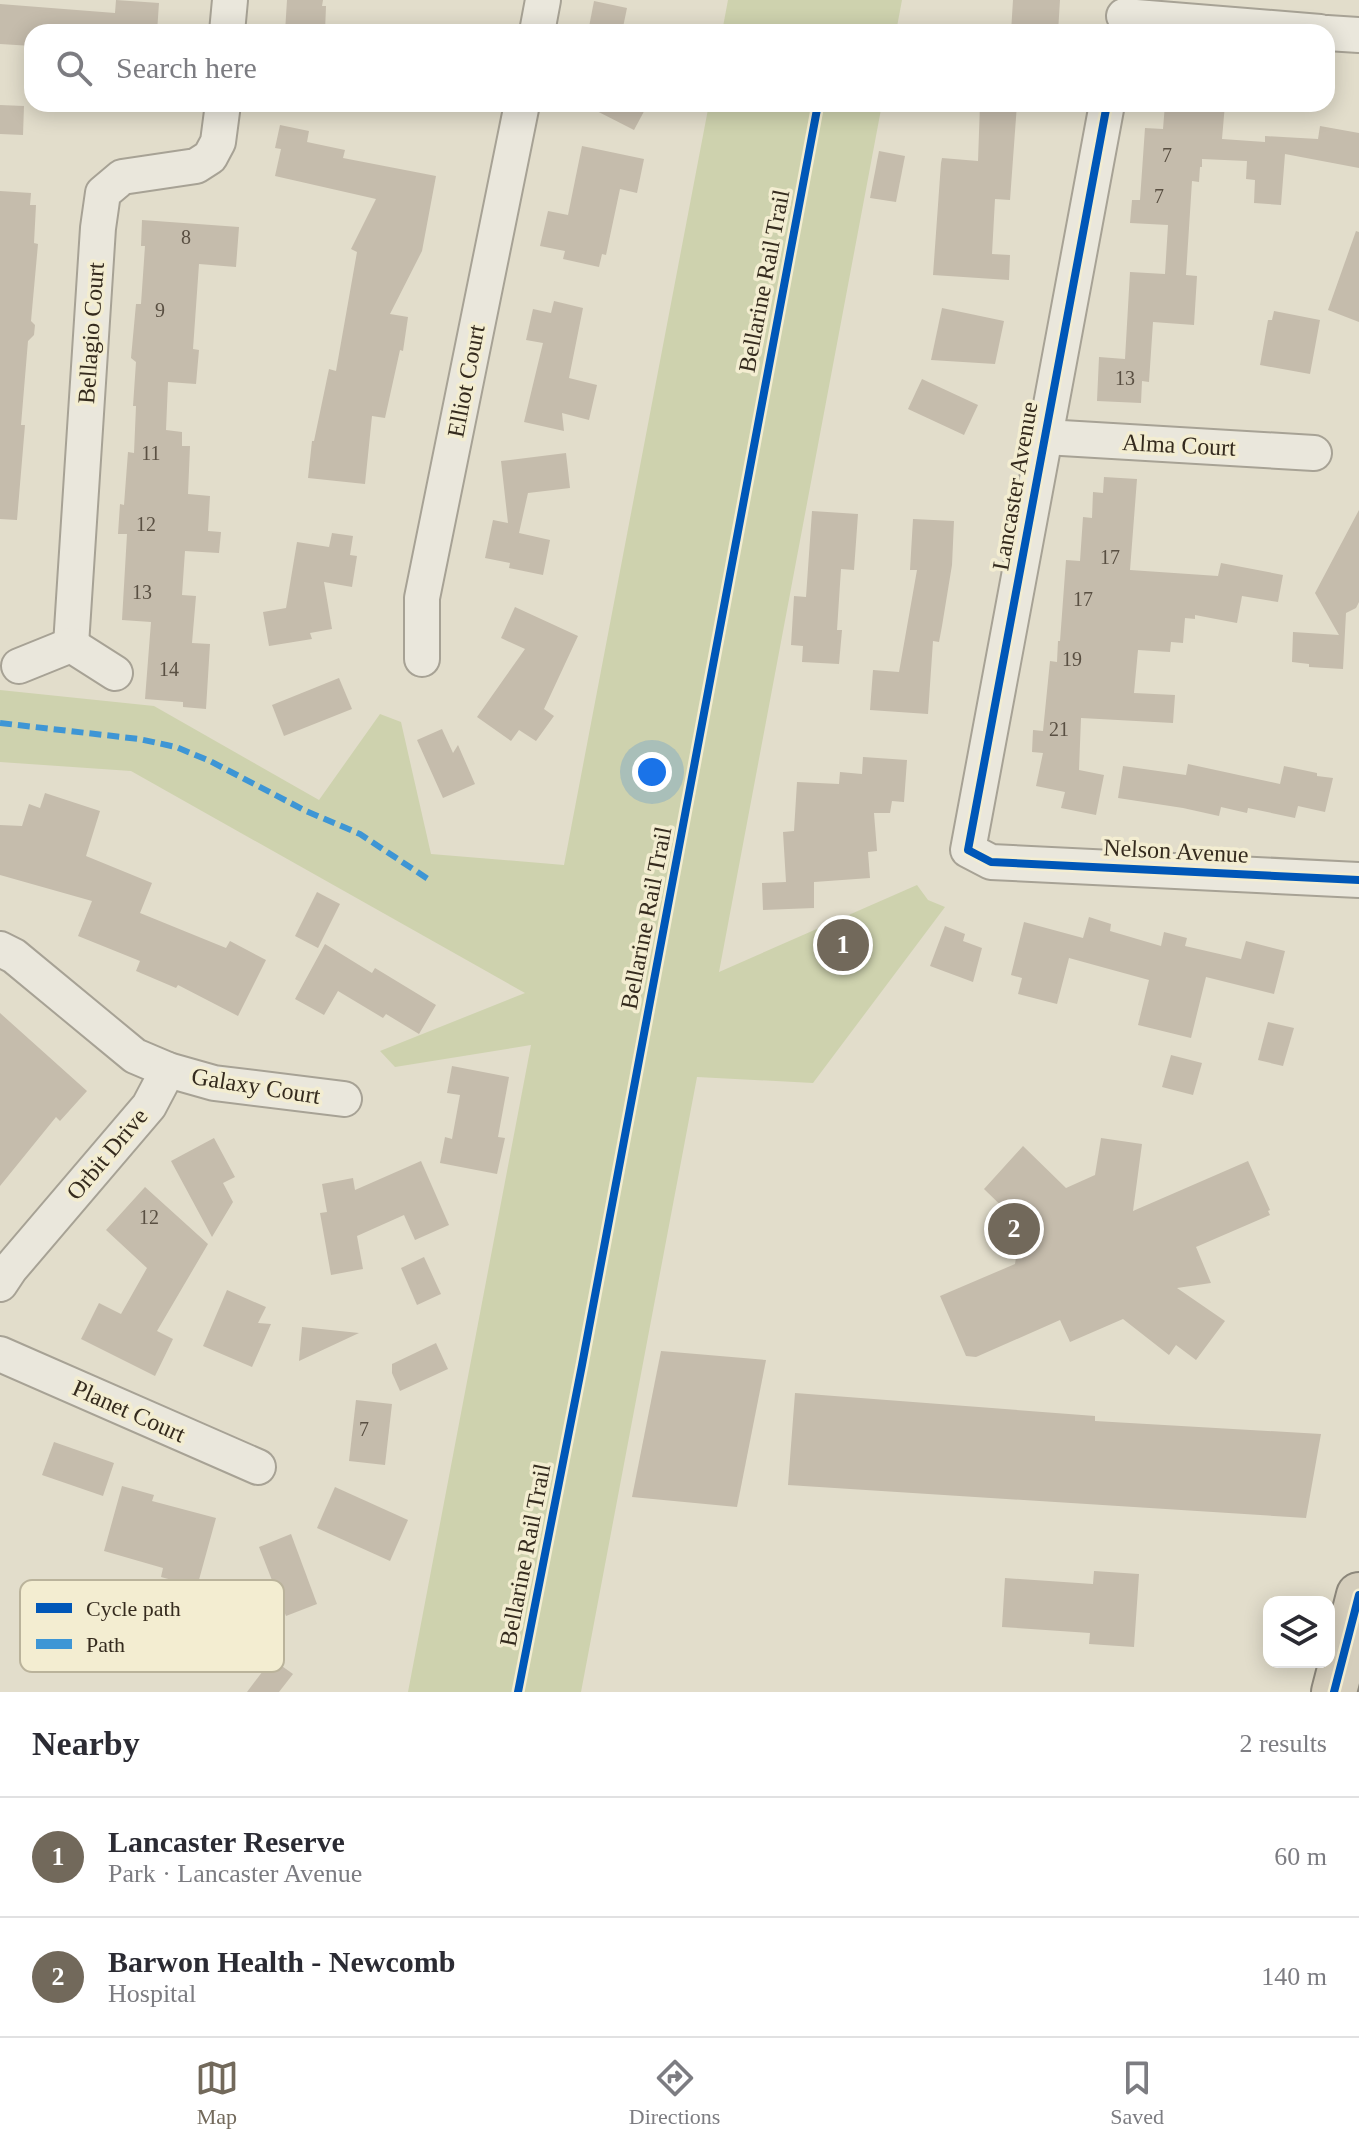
<!DOCTYPE html>
<html lang="en">
<head>
<meta charset="utf-8">
<style>
  :root { --surface:#fff; --page:#f7f7f7; --text:#2b2b33; --muted:#7c7c81; --line:#e1e1e2; --accent:#72695b }
  body { margin:0; font-family:Georgia,serif; background:var(--page); color:var(--text) }
  .controls { position:absolute; right:24px; bottom:24px; display:grid; overflow:hidden; border-radius:16px; box-shadow:0 4px 20px #0003 }
  .controls button { width:72px; height:72px; display:grid; place-items:center; padding:0; border:0; border-bottom:2px solid var(--line); background:var(--surface); color:var(--text); font:40px sans-serif }
  .you { position:absolute; left:652px; top:772px; width:28px; height:28px; margin:-20px; border:6px solid #fff; border-radius:50%; background:#1a73e8; box-shadow:0 0 0 12px #1a73e833 }
  .badge { display:grid; place-items:center; width:52px; height:52px; border-radius:50%; background:var(--accent); color:#fff; font-size:26px; font-weight:700 }
  .pin { position:absolute; translate:-50% -50%; border:4px solid #fff; box-shadow:0 2px 8px #0006 }
  .list { margin:0; padding:0; list-style:none }
  h2 { display:flex; justify-content:space-between; align-items:center; height:104px; margin:0; padding:0 32px; font-size:34px }
  h2 small { font-size:26px; font-weight:400; color:var(--muted) }
  .list li { display:grid; grid-template-columns:52px 1fr auto; gap:24px; align-items:center; box-sizing:border-box; height:120px; padding:0 32px; border-top:2px solid var(--line) }
  .list b { display:block; font-size:30px; white-space:nowrap }
  .list p { margin:0; font-size:26px; white-space:nowrap; color:var(--muted) }
  .list em { font-size:26px; font-style:normal; color:var(--muted) }
  .icon { flex:none; width:44px; height:44px; fill:none; stroke:currentColor; stroke-width:2; stroke-linecap:round; stroke-linejoin:round }
  .map { position:relative; flex:none; width:1359px; height:1692px; overflow:hidden }
  .search { position:absolute; background:var(--surface); box-shadow:0 4px 20px #0003; left:24px; right:24px; top:24px; height:88px; display:flex; align-items:center; gap:20px; box-sizing:border-box; padding:0 28px; border-radius:24px; color:var(--muted); font-size:30px }
  .sheet { height:344px; background:var(--surface) }
  nav { display:flex; justify-content:space-around; align-items:center; box-sizing:border-box; height:112px; border-top:2px solid var(--line); background:var(--surface); font-size:22px; color:var(--muted) }
  nav a { display:grid; justify-items:center; gap:4px }
  nav .on { color:var(--accent) }
  .map>svg:first-child { display:block }
  .green { fill:#ced2ae }
  .building { fill:#c5bcac }
  .lines { fill:none; stroke-linecap:round; stroke-linejoin:round }
  .street-casing { stroke:#a7a295; stroke-width:38 }
  .highway-casing { stroke:#8c877b; stroke-width:48 }
  .street { stroke:#eae7dc; stroke-width:34 }
  .highway { stroke:#d5cebc; stroke-width:44 }
  .quiet { stroke:#3e96d5; stroke-width:6; stroke-dasharray:12 6; stroke-linecap:butt }
  .cycleway-casing { stroke:#f3edd1; stroke-width:13 }
  .cycleway { stroke:#0057b8; stroke-width:8 }
  .labels { text-anchor:middle; dominant-baseline:central; stroke-width:7; stroke-linejoin:round; paint-order:stroke }
  .number-label { font-size:20px; fill:#594f42 }
  .street-label { font-size:24px; fill:#352b1e; stroke:#f3edd1 }
  .key { fill:#f3edd1; stroke:#bab39b; stroke-width:2 }
  .key-label { font-size:22px; fill:#352b1e }
</style>
</head>
<body>
<div class="map">
<svg width="1359" height="1692" viewBox="0 0 1359 1692">
  <rect width="100%" height="100%" fill="#e2ddcb"/>
  <g class="green">
    <path d="M728,0h174l-6,32h-174z"/>
    <path d="M709,104h173l-163,868 198,-87 11,15 17,7 -132,176 -116,-6 -116,615h-173l123,-647 -136,22 -15,-16 145,-58 -394,-222 -131,-9v-72l154,16 165,94 61,-86 21,8 30,132 133,11z"/>
  </g>
  <g class="building">
    <path d="M116,0l43,3 -2,29h-125v14l-32,-2v-40l115,9z"/>
    <path d="M287,0h36l-1,6h4l-1,26h-40z"/>
    <path d="M1013,0h47l-2,32h-47z"/>
    <path d="M594,1l33,7 -5,24h-34z"/>
    <path d="M583,104h65l-14,26z"/>
    <path d="M980,104h37l-7,96 -15,-1 -3,55 18,1 -1,25 -76,-5 8,-112 1,-5 36,3z"/>
    <path d="M1165,104h60l-3,35 43,3v-6l53,3 2,-13 39,7v35l-74,-14 -4,51 -27,-2 1,-23 -9,-1 1,-18 -45,-2v8h-2l-1,15 -7,-1 -6,94 11,1 -3,49 -41,-3 -4,60 -7,-1 -1,22 -44,-2 2,-44 26,2 5,-87 35,2 3,-49 -38,-2 2,-23h8l5,-72 18,1z"/>
    <path d="M0,105l24,1 -1,29 -23,-1z"/>
    <path d="M280,125l29,6 -2,11 38,8 -2,8 93,18 -14,75 -32,63 18,3 -5,34 -3,-1 -15,68 -13,-2 -7,68 -57,-6 4,-37h2l15,-72 7,2 21,-119 -6,-3 25,-50 -101,-23 6,-27 -6,-1z"/>
    <path d="M582,146l62,13 -7,34 -17,-4 -14,66 -4,-1 -3,13 -36,-8 2,-8 -25,-5 8,-35 20,4z"/>
    <path d="M879,151l26,5 -9,46 -26,-4z"/>
    <path d="M0,191l31,2 -1,12h6l-2,38 4,1 -7,77 4,4 -1,10 -6,6 -7,84h4l-8,95 -17,-1z"/>
    <path d="M142,220l97,7 -3,40 -37,-3 -6,85 6,1 -3,34 -28,-2 -2,48 16,2v14h8l-2,48 22,2 -2,35 13,1 -2,21 -34,-2 -3,44 14,1 -4,47 18,1 -4,65 -23,-2v-5l-38,-3 6,-77 -29,-2 5,-86h-9l2,-30 4,1 4,-53 6,1 2,-47h-3l3,-44 -5,-4 5,-54h5l4,-58h-4z"/>
    <path d="M1356,231l3,1v90l-31,-12z"/>
    <path d="M554,301l29,7 -14,70 28,7 -8,35 -27,-7 2,18 -40,-9 19,-79 -17,-3 7,-31 18,4z"/>
    <path d="M942,308l62,13 -9,43 -64,-4z"/>
    <path d="M1274,311l46,9 -10,54 -50,-9 8,-45h4z"/>
    <path d="M922,379l56,26 -14,30 -56,-26z"/>
    <path d="M566,453l4,35 -42,5 -9,40 31,7 -7,35 -34,-7 1,-5 -25,-5 8,-38 15,3 -7,-62z"/>
    <path d="M1104,477l33,2 -7,91 88,6 3,-13 62,12 -5,27 -36,-6 -5,27 -42,-8v4l-10,-1 -2,25 -12,-1 -1,10 -32,-2 -4,43 41,2 -2,28 -92,-5 -2,52 25,5 -8,40 -35,-7 4,-16 -29,-6 7,-33 -11,-1 1,-22 10,1 7,-70 7,1 1,-21h2l6,-81 14,1 3,-44 9,1 1,-26 10,1z"/>
    <path d="M1359,510v92l-3,6 -10,5 -3,56 -34,-2v-3l-17,-2 1,-30 46,3 -24,-42z"/>
    <path d="M812,511l46,3 -4,56 -13,-1 -4,61h5l-3,34 -37,-2 1,-16 -12,-1 3,-49 12,1z"/>
    <path d="M913,519l41,2 -2,44 -10,61 -3,16 -6,-1 -5,73 -58,-4 3,-40 26,2 18,-102h-7z"/>
    <path d="M332,533l21,3 -3,19 7,1 -5,31 -28,-5 8,47 -22,4 2,6 -43,7 -6,-34 23,-4 11,-66 32,5z"/>
    <path d="M515,607l63,29 -34,73 10,7 -18,25 -17,-11 -8,11 -34,-24 48,-68 -24,-11z"/>
    <path d="M339,678l13,31 -68,27 -12,-31z"/>
    <path d="M442,729l11,24 5,-8 17,39 -32,14 -26,-58z"/>
    <path d="M863,757l44,3 -3,42 -12,-1 -2,12h-16l3,38 -9,1 2,26 -56,4v26l-51,2 -1,-27 24,-1 -3,-50 11,-1 3,-49 42,2 1,-12 22,2z"/>
    <path d="M1188,764l92,20 4,-18 33,7v3l16,2 -8,34 -27,-6 -3,12 -47,-10 -1,5 -26,-6 -2,9 -36,-8 -65,-10 5,-32 63,9z"/>
    <path d="M45,793l55,18 -14,45 66,27 -12,30 86,35 4,-7 36,19 -28,56 -60,-31 -2,3 -40,-17 4,-10 -62,-25 14,-35 -92,-26v-50l22,1 7,-22 11,4z"/>
    <path d="M317,892l23,12 -22,44 -23,-12z"/>
    <path d="M1089,917l22,7 -1,7 51,15 3,-14 23,6 -2,8 56,13 5,-18 39,10 -11,43 -68,-17 -15,61 -53,-13 11,-45 -80,-22 -12,46 -39,-10 4,-16 -11,-3 13,-53 59,16z"/>
    <path d="M945,926l20,8 -2,7 19,7 -9,34 -43,-16z"/>
    <path d="M325,944l47,29 3,-5 61,37 -17,29 -33,-20 -3,4 -45,-27 -14,24 -29,-16z"/>
    <path d="M0,1013l87,78 -27,30 -4,-4 -56,69z"/>
    <path d="M1268,1022l26,6 -11,38 -25,-6z"/>
    <path d="M1171,1055l31,8 -9,32 -31,-8z"/>
    <path d="M452,1066l57,11 -11,60 7,1 -8,36 -57,-11 5,-26 7,2 8,-44 -13,-2z"/>
    <path d="M214,1138l21,39 -12,6 10,19 -21,35 -41,-76z"/>
    <path d="M1101,1138l41,6 -9,67 115,-50 22,49 -2,1 2,4 -74,32 15,36 -34,5 48,33 -29,39 -20,-15 -7,10 -46,-36 -53,23 -10,-22 -84,37 -10,-1 -26,-60 75,-32 6,-39 -37,-36 39,-43 43,42 29,-13z"/>
    <path d="M421,1161l28,64 -34,15 -11,-25 -47,21 6,33 -32,6 -11,-62 7,-1 -5,-28 31,-6 2,12z"/>
    <path d="M145,1187l63,57 -51,87 16,8 -18,37 -74,-37 18,-36 22,11 26,-46 -41,-38z"/>
    <path d="M424,1257l17,37 -24,11 -16,-37z"/>
    <path d="M227,1290l39,17 -8,16 13,1 -19,43 -49,-21z"/>
    <path d="M302,1327l57,6 -60,28z"/>
    <path d="M436,1343l12,26 -48,22 -8,-18v-9z"/>
    <path d="M661,1351l105,9 -29,147 -105,-10z"/>
    <path d="M795,1393l300,23v5l226,13 -15,84 -518,-33z"/>
    <path d="M356,1400l36,4 -7,61 -36,-4z"/>
    <path d="M54,1442l60,21 -11,33 -61,-21z"/>
    <path d="M122,1486l32,9 -2,6 64,17 -19,69 -36,-10 2,-9 -59,-17z"/>
    <path d="M335,1487l73,33 -18,41 -73,-33z"/>
    <path d="M291,1534l26,70 -31,12 -27,-69z"/>
    <path d="M1094,1571l45,3 -5,73 -45,-3 1,-11 -88,-6 3,-49 88,6z"/>
    <path d="M272,1659l21,15 -14,18h-32z"/>
  </g>
  <g class="lines">
    <defs>
      <g id="street">
        <path d="M1124,16l196,16"/>
        <path d="M227,32l3,-32"/>
        <path d="M537,32l6,-32"/>
        <path d="M1327,33l32,2"/>
        <path d="M1107,104l-139,746 23,12 368,18"/>
        <path d="M1045,437l269,16"/>
        <path d="M71,645l27,-417 5,-35 19,-16 74,-11 14,-9 8,-15 5,-38"/>
        <path d="M422,659v-61l100,-494"/>
        <path d="M19,666l52,-21 44,28"/>
        <path d="M0,949l14,7 121,100 33,14 46,13 130,16"/>
        <path d="M0,1284l10,-15 139,-163 19,-36"/>
        <path d="M0,1354l258,113"/>
      </g>
      <path id="highway" d="M1334,1692l25,-97"/>
    </defs>
    <use href="#street" class="street-casing"/>
    <use href="#highway" class="highway-casing"/>
    <use href="#street" class="street"/>
    <use href="#highway" class="highway"/>
    <path class="quiet" d="M0,723l139,16 37,8 34,14 96,50 54,23 68,45"/>
    <defs>
      <g id="cycleway">
        <path d="M1107,104l-139,746 23,12 368,18"/>
        <path d="M518,1692l64,-327 236,-1261"/>
        <path d="M1334,1692l25,-97"/>
      </g>
    </defs>
    <use href="#cycleway" class="cycleway-casing"/>
    <use href="#cycleway" class="cycleway"/>
  </g>
  <g class="labels">
    <g class="number-label">
      <text x="1167" y="155">7</text>
      <text x="1159" y="196">7</text>
      <text x="186" y="237">8</text>
      <text x="160" y="310">9</text>
      <text x="1125" y="378">13</text>
      <text x="151" y="453">11</text>
      <text x="146" y="524">12</text>
      <text x="1110" y="557">17</text>
      <text x="142" y="592">13</text>
      <text x="1083" y="599">17</text>
      <text x="1072" y="659">19</text>
      <text x="169" y="669">14</text>
      <text x="1059" y="729">21</text>
      <text x="149" y="1217">12</text>
      <text x="364" y="1429">7</text>
    </g>
    <g class="street-label">
      <text transform="translate(764 281) rotate(-79)">Bellarine Rail Trail</text>
      <text transform="translate(91 333) rotate(-86)">Bellagio Court</text>
      <text transform="translate(466 381) rotate(-79)">Elliot Court</text>
      <text transform="translate(1179 445) rotate(3)">Alma Court</text>
      <text transform="translate(1015 486) rotate(-80)">Lancaster Avenue</text>
      <text transform="translate(1176 851) rotate(3)">Nelson Avenue</text>
      <text transform="translate(646 918) rotate(-79)">Bellarine Rail Trail</text>
      <text transform="translate(256 1086) rotate(9)">Galaxy Court</text>
      <text transform="translate(107 1154) rotate(-50)">Orbit Drive</text>
      <text transform="translate(129 1411) rotate(24)">Planet Court</text>
      <text transform="translate(525 1555) rotate(-79)">Bellarine Rail Trail</text>
    </g>
  </g>
  <rect x="20" y="1580" width="264" height="92" rx="12" class="key"/>
  <rect x="36" y="1603" width="36" height="10" fill="#0057b8"/>
  <rect x="36" y="1639" width="36" height="10" fill="#3e96d5"/>
  <g class="key-label">
    <text x="86" y="1616">Cycle path</text>
    <text x="86" y="1652">Path</text>
  </g>
</svg>
<div class="controls">
<button><svg class="icon" aria-label="layers" viewBox="0 0 24 24"><path d="M12 4l9 5-9 5-9-5zM3 14l9 5 9-5"/></svg></button>
</div>
<div class="you"></div>
<div class="pin badge" style="left:843px;top:945px">1</div>
<div class="pin badge" style="left:1014px;top:1229px">2</div>
<div class="search"><svg class="icon" aria-label="search" viewBox="0 0 24 24"><circle cx="10" cy="10" r="6"/><path d="M15 15l6 6"/></svg>Search here</div>
</div>
<section class="sheet">
<h2>Nearby<small>2 results</small></h2>
<ul class="list">
<li><span class="badge">1</span><div><b>Lancaster Reserve</b><p>Park · Lancaster Avenue</p></div><em>60 m</em></li>
<li><span class="badge">2</span><div><b>Barwon Health - Newcomb</b><p>Hospital</p></div><em>140 m</em></li>
</ul>
</section>
<nav>
<a class="on"><svg class="icon" aria-label="map" viewBox="0 0 24 24"><path d="M3 6l6-2 6 2 6-2v14l-6 2-6-2-6 2zM9 4v14M15 6v14"/></svg>Map</a>
<a><svg class="icon" aria-label="directions" viewBox="0 0 24 24"><path d="M12 3l9 9-9 9-9-9zM9 14v-3h6M13 9l2 2-2 2"/></svg>Directions</a>
<a><svg class="icon" aria-label="saved" viewBox="0 0 24 24"><path d="M7 4h10v16l-5-4-5 4z"/></svg>Saved</a>
</nav>
</body>
</html>
